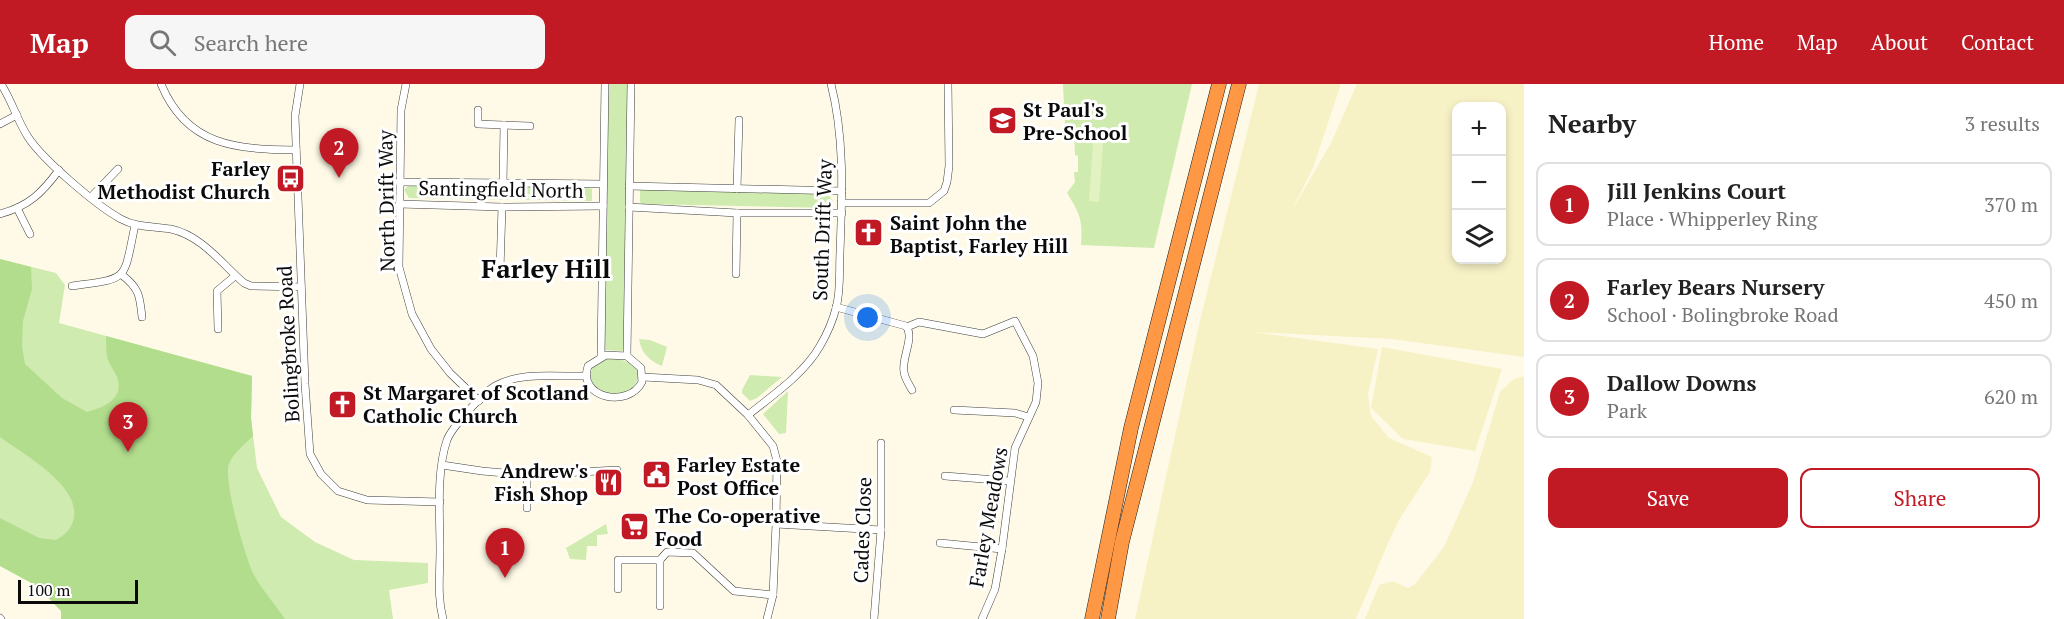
<!DOCTYPE html>
<html lang="en">
<head>
<meta charset="utf-8">
<style>
  :root { --surface:#fff; --page:#f6f6f6; --text:#222; --muted:#767676; --line:#e0e0e0; --accent:#c21a24 }
  body { margin:0; font-family:"PT Serif",serif; background:var(--page); color:var(--text) }
  .controls { position:absolute; right:18px; top:18px; display:grid; overflow:hidden; border-radius:12px; box-shadow:0 3px 9px #0003 }
  .controls button { width:54px; height:54px; display:grid; place-items:center; padding:0; border:0; border-bottom:2px solid var(--line); background:var(--surface); color:var(--text); font:30px sans-serif }
  .scale { position:absolute; left:18px; bottom:15px; width:120px; box-sizing:border-box; padding-left:6px; border:3px solid #0a0a0a; border-top:0; font-size:16px; line-height:21px; white-space:nowrap; color:#0a0a0a; -webkit-text-stroke:4px #fff; paint-order:stroke }
  .you { position:absolute; left:868px; top:234px; width:21px; height:21px; margin:-15px; border:4px solid #fff; border-radius:50%; background:#1a73e8; box-shadow:0 0 0 9px #1a73e833 }
  .badge { display:grid; place-items:center; width:39px; height:39px; border-radius:50%; background:var(--accent); color:#fff; font-size:20px; font-weight:700 }
  .pin { position:absolute; translate:-50% -50px; filter:drop-shadow(0 2px 3px #0008) }
  .pin::after { content:''; position:absolute; top:32px; width:21px; height:18px; background:inherit; clip-path:polygon(0 0,100% 0,50% 100%) }
  .list { margin:0; padding:0; list-style:none }
  h2 { display:flex; justify-content:space-between; align-items:center; height:78px; margin:0; padding:0 24px; font-size:26px }
  h2 small { font-size:20px; font-weight:400; color:var(--muted) }
  .list li { display:grid; grid-template-columns:39px 1fr auto; gap:18px; align-items:center; box-sizing:border-box; height:84px; margin:0 12px 12px; padding:0 12px; border:2px solid var(--line); border-radius:12px }
  .list b { display:block; font-size:22px; white-space:nowrap }
  .list p { margin:0; font-size:20px; white-space:nowrap; color:var(--muted) }
  .list em { font-size:20px; font-style:normal; color:var(--muted) }
  .actions { display:flex; gap:12px; padding:18px 24px }
  .actions a { flex:1; padding:14px 0; border:2px solid var(--accent); border-radius:12px; text-align:center; font-size:21px; color:var(--accent) }
  .actions .main { background:var(--accent); color:#fff }
  .icon { flex:none; width:33px; height:33px; fill:none; stroke:currentColor; stroke-width:2; stroke-linecap:round; stroke-linejoin:round }
  .map { position:relative; flex:none; width:1524px; height:535px; overflow:hidden }
  header { display:flex; align-items:center; gap:36px; box-sizing:border-box; height:84px; padding:0 30px; background:var(--accent); color:#fff }
  header strong { font-size:28px }
  nav { display:flex; gap:33px; margin-inline-start:auto; font-size:21px }
  .search { width:420px; height:54px; background:var(--page); display:flex; align-items:center; gap:15px; box-sizing:border-box; padding:0 21px; border-radius:12px; color:var(--muted); font-size:22px }
  main { display:flex }
  aside { flex:1; background:var(--surface) }
  .map>svg:first-child { display:block }
  .farmland { fill:#f7f2c6; fill-rule:evenodd }
  .green { fill:#cfebaf }
  .forest { fill:#b2dd8d }
  .pitch { fill:#e2f2c1 }
  .lines { fill:none; stroke-linecap:round; stroke-linejoin:round }
  .minor-casing { stroke:#3d3d3d; stroke-width:8 }
  .motorway-casing { stroke:#1b1b1b; stroke-width:15 }
  .minor { stroke:#fff; stroke-width:7 }
  .motorway { stroke:#ff9845; stroke-width:14 }
  .labels { text-anchor:middle; dominant-baseline:central; stroke-width:6; stroke-linejoin:round; paint-order:stroke }
  .poi-label { font-size:20px; font-weight:bold; fill:#0a0a0a; stroke:#fff; text-anchor:start }
  .street-label { font-size:20px; fill:#0a0a0a; stroke:#fff }
  .district-label { font-size:26px; font-weight:bold; fill:#0a0a0a; stroke:#fff }
</style>
</head>
<body>
<header>
<strong>Map</strong>
<div class="search"><svg class="icon" aria-label="search" viewBox="0 0 24 24"><circle cx="10" cy="10" r="6"/><path d="M15 15l6 6"/></svg>Search here</div>
<nav><a>Home</a><a>Map</a><a>About</a><a>Contact</a></nav>
</header>
<main>
<div class="map">
<svg width="1524" height="535" viewBox="0 0 1524 535">
  <rect width="100%" height="100%" fill="#fffae7"/>
  <g class="farmland">
    <path d="M1259,0h82l-28,84 -22,44 40,-69 26,-59h167v273l-133,-18 -137,-7 124,17 -10,46 3,21 18,22 43,19 -2,15 -31,48 -10,21 -33,78h-221l65,-299zM1456,22h46v154h-46z"/>
    <path d="M1382,263l120,22 -27,82 -72,-12 -32,-31z"/>
    <path d="M1524,292v243h-159l14,-34 14,-4 15,7 7,-4 29,-37 29,-65 27,-90 14,-13z"/>
  </g>
  <g class="green">
    <path d="M606,0h22l-3,267 -21,-1z"/>
    <path d="M1063,0h129l-38,164 -73,-3c2,-25 -1,-31 -14,-52l8,-11 -1,-10h4v-16l-3,-1 -1,-27 -9,-1z"/>
    <path d="M410,100l179,4 3,1v12l-183,-3 -5,-8z"/>
    <path d="M642,105l185,4 6,8 -5,7 -186,-4 -2,-2v-12z"/>
    <path d="M0,175l56,14 9,12 -6,38 193,53 -1,42 6,50 24,49 34,25 39,18 74,3v20l-39,7 4,29h-332v-8l-24,-25 -37,-20z"/>
    <path d="M639,255l11,1 17,7 -5,19c-12,-5 -21,-13 -23,-27z"/>
    <path d="M608,274c58,3 20,53 -10,31 -7,-6 -9,-12 -6,-21l9,-7z"/>
    <path d="M750,291l32,2 -25,21 -7,3 -8,-8v-3z"/>
    <path d="M788,307l-2,42 -7,1 -16,-20z"/>
    <path d="M606,440l2,10 -11,1v11h-10l-1,14 -16,-1 -4,-11z"/>
  </g>
  <path class="forest" d="M0,175l31,8 1,22 -9,32 -1,25 3,18 37,34 25,14c16,-4 38,-13 30,-35 -3,-7 -9,-14 -10,-21 -1,-7 -1,-14 -1,-20l146,40 -1,42 2,18c-8,8 -20,17 -24,28 -6,16 16,92 24,109 8,16 22,31 32,46h-224v-8l-24,-25 -37,-20v-48l39,20 17,2c5,-3 11,-7 14,-12 22,-37 -46,-73 -70,-91z"/>
  <path class="pitch" d="M1094,45l10,1 -5,72 -10,-1z"/>
  <g class="lines">
    <defs>
      <g id="minor">
        <path d="M1,0c11,17 16,36 27,53 15,23 69,69 93,82 16,9 33,7 50,10 31,7 50,34 73,54l7,3 50,1"/>
        <path d="M161,0c26,63 76,65 135,66"/>
        <path d="M300,0l-5,32 10,268 5,70 11,20 17,17 29,9 73,2"/>
        <path d="M406,0l-5,26 -2,157 13,47 19,35 19,24 29,28"/>
        <path d="M478,26v14l52,2"/>
        <path d="M0,40l17,-9"/>
        <path d="M399,98l204,2"/>
        <path d="M503,100l1,-59"/>
        <path d="M629,102l213,5"/>
        <path d="M737,105l2,-69"/>
        <path d="M91,113l27,-28"/>
        <path d="M841,119h88l15,-12 3,-9 2,-16 -1,-82"/>
        <path d="M399,120l103,3 101,-1"/>
        <path d="M629,123l108,6h105"/>
        <path d="M17,124l13,26"/>
        <path d="M0,130c29,-8 42,-21 59,-44"/>
        <path d="M500,186l2,-63"/>
        <path d="M736,190l1,-61"/>
        <path d="M122,191c17,13 18,21 20,42"/>
        <path d="M72,202c58,-8 51,-4 63,-61"/>
        <path d="M836,223l70,19c9,12 -5,32 -2,46 1,7 5,12 8,18"/>
        <path d="M907,243l12,-5 64,12 32,-13 18,35 5,27 -2,19 -21,46 -13,101 -7,40 -13,30"/>
        <path d="M218,245l-1,-38 18,-15"/>
        <path d="M606,271l21,1 14,12 1,14c-14,27 -65,16 -54,-16z"/>
        <path d="M601,272l4,-272"/>
        <path d="M627,272l4,-272"/>
        <path d="M643,293l55,3 18,5 32,30 25,31 4,15 -1,63 -3,71 -6,24"/>
        <path d="M954,326l61,3 14,4"/>
        <path d="M748,331c25,-20 56,-41 72,-69 7,-12 13,-26 16,-38 5,-18 3,-37 4,-55 2,-57 5,-114 -9,-169"/>
        <path d="M442,381l40,6 45,4 90,-5"/>
        <path d="M945,392l64,5"/>
        <path d="M527,424v-33"/>
        <path d="M776,440l105,6"/>
        <path d="M940,459l62,6"/>
        <path d="M618,505v-29h42l7,-8 26,1 41,38 39,4"/>
        <path d="M660,522v-46"/>
        <path d="M0,534l1,1"/>
        <path d="M443,535c-6,-23 -3,-45 -3,-69 0,-33 -4,-78 7,-110 5,-13 36,-47 48,-54 26,-15 63,-9 91,-10"/>
        <path d="M874,535l7,-89v-87"/>
      </g>
      <g id="motorway">
        <path d="M1092,535l39,-191 88,-344"/>
        <path d="M1108,535l14,-77 117,-458"/>
      </g>
    </defs>
    <use href="#minor" class="minor-casing"/>
    <use href="#motorway" class="motorway-casing"/>
    <use href="#minor" class="minor"/>
    <use href="#motorway" class="motorway"/>
  </g>
  <defs>
    <symbol id="school-square" viewBox="-11 -11 22 22"><rect x="-9" y="-9" width="18" height="18" rx="4" fill="#c21a24" stroke="#fff"/><path d="M0-5L7-2L0 1L-7-2ZM-4 1L0 2.5L4 1V4Q0 6-4 4Z" fill="#fff"/></symbol>
    <symbol id="bus-square" viewBox="-11 -11 22 22"><rect x="-9" y="-9" width="18" height="18" rx="4" fill="#c21a24" stroke="#fff"/><path d="M-5-6H5V4H4V6H2V4H-2V6H-4V4H-5ZM-3.5-4V0h7V-4ZM-3.5 1.2v1.5H-2V1.2ZM2 1.2v1.5H3.5V1.2Z" fill="#fff"/></symbol>
    <symbol id="church-square" viewBox="-11 -11 22 22"><rect x="-9" y="-9" width="18" height="18" rx="4" fill="#c21a24" stroke="#fff"/><path d="M-1.2-6h2.4v3.5h3.3v2.4h-3.3V6h-2.4V-.1h-3.3v-2.4h3.3Z" fill="#fff"/></symbol>
    <symbol id="civic-square" viewBox="-11 -11 22 22"><rect x="-9" y="-9" width="18" height="18" rx="4" fill="#c21a24" stroke="#fff"/><path d="M-.6-6.5H3V-4.5H.6V-3L4-1V1h2V6H-6V1h2V-1L-.6-3ZM-1.2 2.5V6h2.4V2.5Z" fill="#fff"/></symbol>
    <symbol id="restaurant-square" viewBox="-11 -11 22 22"><rect x="-9" y="-9" width="18" height="18" rx="4" fill="#c21a24" stroke="#fff"/><path d="M-5-6h1v4h1v-4h1v4h1v-4h1v5L-1.5 .5V6h-2V.5L-5-1ZM5-6V6H3V1.5H1.5Q1.5-4 5-6Z" fill="#fff"/></symbol>
    <symbol id="supermarket-square" viewBox="-11 -11 22 22"><rect x="-9" y="-9" width="18" height="18" rx="4" fill="#c21a24" stroke="#fff"/><path d="M-6-5.5h2.5l.6 2H6L4.5 2H-2.5L-4.4-4H-6ZM-1.5 3.2a1.3 1.3 0 1 0 .1 0ZM3 3.2a1.3 1.3 0 1 0 .1 0Z" fill="#fff"/></symbol>
  </defs>
  <g fill-rule="evenodd">
    <use href="#school-square" x="986" y="20" width="33" height="33"/>
    <use href="#bus-square" x="274" y="78" width="33" height="33"/>
    <use href="#church-square" x="852" y="132" width="33" height="33"/>
    <use href="#church-square" x="326" y="304" width="33" height="33"/>
    <use href="#civic-square" x="640" y="374" width="33" height="33"/>
    <use href="#restaurant-square" x="592" y="382" width="33" height="33"/>
    <use href="#supermarket-square" x="618" y="426" width="33" height="33"/>
  </g>
  <g class="labels">
    <g class="poi-label">
      <text x="1023" y="25">St Paul's<tspan x="1023" dy="23">Pre-School</tspan></text>
      <text x="270" y="84" text-anchor="end">Farley<tspan x="270" dy="23">Methodist Church</tspan></text>
      <text x="890" y="138">Saint John the<tspan x="890" dy="23">Baptist, Farley Hill</tspan></text>
      <text x="363" y="308">St Margaret of Scotland<tspan x="363" dy="23">Catholic Church</tspan></text>
      <text x="677" y="380">Farley Estate<tspan x="677" dy="23">Post Office</tspan></text>
      <text x="588" y="386" text-anchor="end">Andrew's<tspan x="588" dy="23">Fish Shop</tspan></text>
      <text x="655" y="431">The Co-operative<tspan x="655" dy="23">Food</tspan></text>
    </g>
    <g class="street-label">
      <text transform="translate(501 105) rotate(1)">Santingfield North</text>
      <text transform="translate(386 117) rotate(-91)">North Drift Way</text>
      <text transform="translate(822 146) rotate(-88)">South Drift Way</text>
      <text transform="translate(288 260) rotate(-93)">Bolingbroke Road</text>
      <text transform="translate(988 433) rotate(-80)">Farley Meadows</text>
      <text transform="translate(862 446) rotate(-88)">Cades Close</text>
    </g>
    <g class="district-label">
      <text x="546" y="184">Farley Hill</text>
    </g>
  </g>
</svg>
<div class="controls">
<button>+</button>
<button>−</button>
<button><svg class="icon" aria-label="layers" viewBox="0 0 24 24"><path d="M12 4l9 5-9 5-9-5zM3 14l9 5 9-5"/></svg></button>
</div>
<div class="scale">100 m</div>
<div class="you"></div>
<div class="pin badge" style="left:505px;top:494px">1</div>
<div class="pin badge" style="left:339px;top:94px">2</div>
<div class="pin badge" style="left:128px;top:368px">3</div>
</div>
<aside>
<h2>Nearby<small>3 results</small></h2>
<ul class="list">
<li><span class="badge">1</span><div><b>Jill Jenkins Court</b><p>Place · Whipperley Ring</p></div><em>370 m</em></li>
<li><span class="badge">2</span><div><b>Farley Bears Nursery</b><p>School · Bolingbroke Road</p></div><em>450 m</em></li>
<li><span class="badge">3</span><div><b>Dallow Downs</b><p>Park</p></div><em>620 m</em></li>
</ul>
<div class="actions"><a class="main">Save</a><a>Share</a></div>
</aside>
</main>
</body>
</html>
